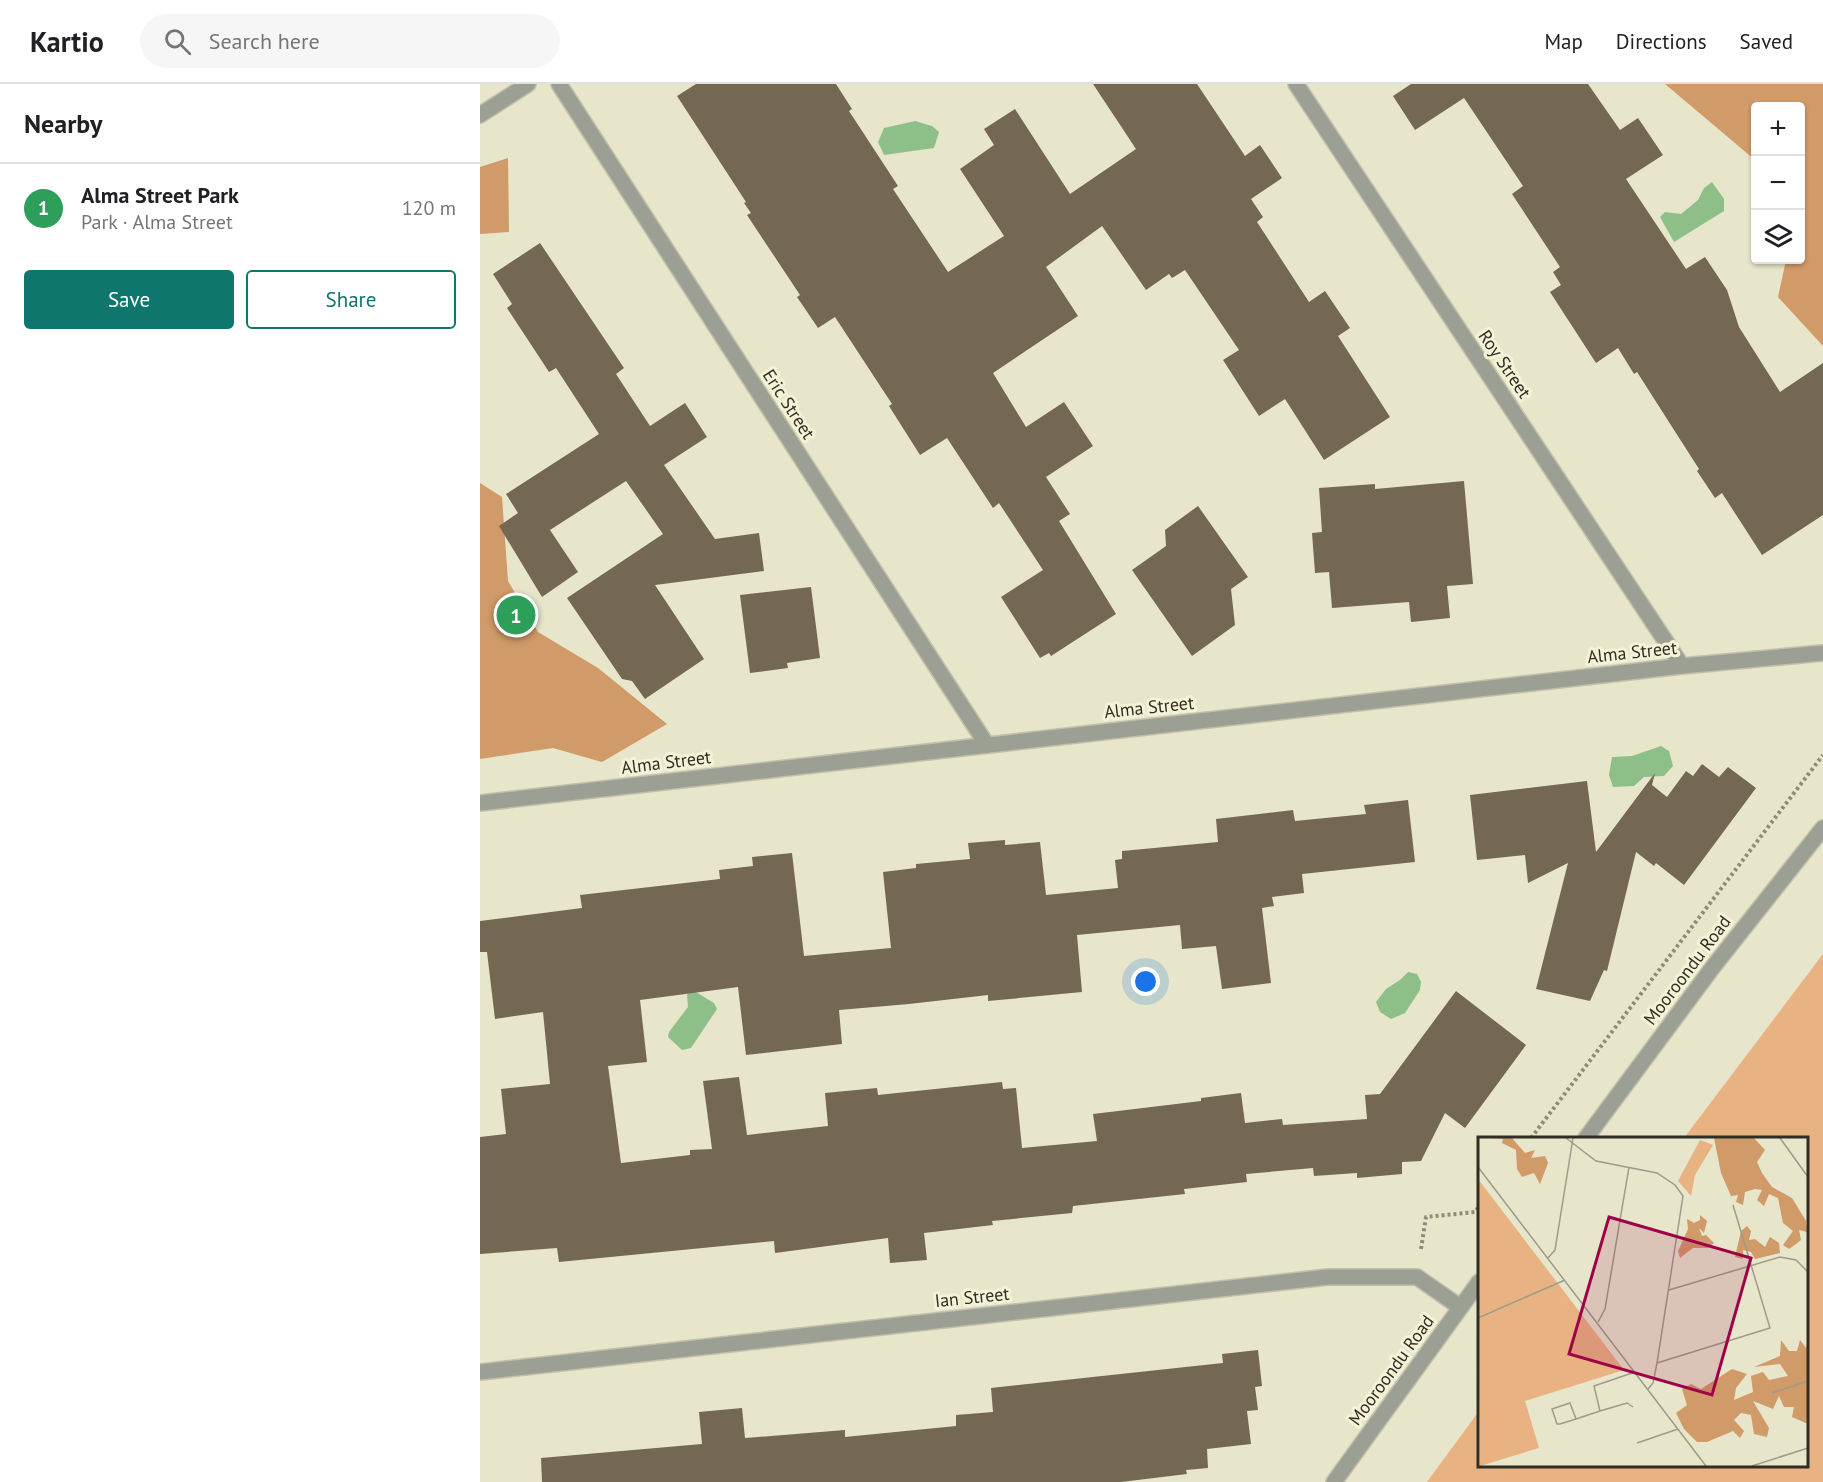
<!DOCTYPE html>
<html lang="en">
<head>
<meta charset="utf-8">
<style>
  :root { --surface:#fff; --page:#f6f6f6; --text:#202124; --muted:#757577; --line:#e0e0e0; --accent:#0f766e }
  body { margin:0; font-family:"PT Sans",sans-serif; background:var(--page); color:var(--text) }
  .controls { position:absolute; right:18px; top:18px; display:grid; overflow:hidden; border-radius:6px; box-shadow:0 2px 4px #0004 }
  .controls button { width:54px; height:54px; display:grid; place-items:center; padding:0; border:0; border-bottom:2px solid var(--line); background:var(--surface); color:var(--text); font:30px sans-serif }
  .you { position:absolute; left:666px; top:898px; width:21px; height:21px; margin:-15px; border:4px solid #fff; border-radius:50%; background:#1a73e8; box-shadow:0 0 0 9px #1a73e833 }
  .badge { display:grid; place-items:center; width:39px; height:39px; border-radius:50%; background:var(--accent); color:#fff; font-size:20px; font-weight:700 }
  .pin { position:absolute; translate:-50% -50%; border:3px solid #fff; box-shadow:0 2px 6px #0006 }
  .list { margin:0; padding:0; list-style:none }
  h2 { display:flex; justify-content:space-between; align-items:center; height:78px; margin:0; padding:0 24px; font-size:26px }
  h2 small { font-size:20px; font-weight:400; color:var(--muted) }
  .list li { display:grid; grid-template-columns:39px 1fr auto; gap:18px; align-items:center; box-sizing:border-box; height:90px; padding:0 24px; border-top:2px solid var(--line) }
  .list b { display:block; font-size:22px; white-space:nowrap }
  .list p { margin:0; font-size:20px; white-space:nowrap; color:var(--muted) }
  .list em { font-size:20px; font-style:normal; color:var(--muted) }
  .actions { display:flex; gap:12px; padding:18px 24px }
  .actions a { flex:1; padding:14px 0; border:2px solid var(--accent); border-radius:6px; text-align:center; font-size:21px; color:var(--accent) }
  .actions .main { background:var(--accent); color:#fff }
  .icon { flex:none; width:33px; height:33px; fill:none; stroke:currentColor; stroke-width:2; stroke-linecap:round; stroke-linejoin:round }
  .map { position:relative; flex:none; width:1343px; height:1398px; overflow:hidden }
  header { display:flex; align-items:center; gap:36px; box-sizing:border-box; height:84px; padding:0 30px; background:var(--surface); border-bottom:2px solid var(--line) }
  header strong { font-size:28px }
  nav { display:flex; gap:33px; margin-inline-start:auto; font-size:21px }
  .search { width:420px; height:54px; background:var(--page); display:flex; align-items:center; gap:15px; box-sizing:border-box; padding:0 21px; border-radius:33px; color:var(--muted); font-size:22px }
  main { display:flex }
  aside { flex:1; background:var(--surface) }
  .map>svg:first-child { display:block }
  .green { fill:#e8b282 }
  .forest { fill:#d09a69 }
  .water { fill:#8fbf89 }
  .building { fill:#746853 }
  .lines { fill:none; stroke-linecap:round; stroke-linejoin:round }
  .minor-casing { stroke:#c2c0a9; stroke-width:18 }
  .path { stroke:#8e8c79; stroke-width:4; stroke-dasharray:3 3; stroke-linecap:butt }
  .minor { stroke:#9b9f94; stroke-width:15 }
  .labels { text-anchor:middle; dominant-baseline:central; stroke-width:6; stroke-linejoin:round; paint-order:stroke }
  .street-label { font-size:18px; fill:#2f2e24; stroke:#f4f2d7 }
  .inset-road { fill:none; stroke:#9d9c88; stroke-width:1.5 }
  .view { fill:#9e034a; fill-opacity:0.15; stroke:#9e034a; stroke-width:3 }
  .inset-edge { fill:none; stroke:#2f2e24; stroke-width:3 }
</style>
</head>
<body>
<header>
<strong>Kartio</strong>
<div class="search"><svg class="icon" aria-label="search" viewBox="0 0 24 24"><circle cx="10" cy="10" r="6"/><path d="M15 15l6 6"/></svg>Search here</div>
<nav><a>Map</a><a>Directions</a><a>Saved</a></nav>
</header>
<main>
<aside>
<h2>Nearby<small></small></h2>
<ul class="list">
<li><span class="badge" style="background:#2e9e5b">1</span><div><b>Alma Street Park</b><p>Park · Alma Street</p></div><em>120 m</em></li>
</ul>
<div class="actions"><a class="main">Save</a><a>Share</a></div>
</aside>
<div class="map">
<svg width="1343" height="1398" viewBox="0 0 1343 1398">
  <rect width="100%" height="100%" fill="#e7e5ca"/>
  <path class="green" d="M1343,870v528h-396l52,-71v55h327v-328h-122z"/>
  <g class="forest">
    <path d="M1185,0h158v262l-45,-49 8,-37h14v-154h-44l-1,54z"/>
    <path d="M28,74l1,74 -29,2v-67z"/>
    <path d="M0,399l22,14 6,84 30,51 60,36 69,56 -65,38 -49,-14 -73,11z"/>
  </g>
  <g class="water">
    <path d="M435,37l17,5 7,6 -5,16 -50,7 -6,-13 6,-14z"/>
    <path d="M1232,98l12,17v12l-50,31 -14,-25 5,-5 16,2 17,-14 6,-12z"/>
    <path d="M1181,662l8,5 4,15 -9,10 -20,1 -10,9 -21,1 -4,-12 3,-18 20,-1z"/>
    <path d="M928,888l9,2 4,8 -1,8 -15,23 -14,6 -11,-7 -4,-10 10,-13 14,-9z"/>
    <path d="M211,905l23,14 3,6 -26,39 -9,2 -14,-13 1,-5 19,-25 -1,-12z"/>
  </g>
  <g class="building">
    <path d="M216,0h140l16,25 -3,2 49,75 -5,3 55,83 56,-36 -44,-67 34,-24 -10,-16 31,-20 55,85 66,-45 -43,-65h104l48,72 15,-11 22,33 -31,21 12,18 -6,5 52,80 16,-11 25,37 -12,8 52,81 -66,43 -39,-61 -26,17 -36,-56 16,-10 -54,-80 -13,8 -3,-4 -23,16 -44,-64 -56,41 32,49 -85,57 33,54 38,-25 29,44 -47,31 24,37 -11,7 57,93 -65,42 -2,-3 -9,5 -39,-61 42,-27 -44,-67 -6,5 -46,-70 -27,17 -31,-49 3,-2 -57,-87 -17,11 -21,-31 3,-2 -53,-80 4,-2 -7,-10 2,-1 -69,-106z"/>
    <path d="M931,0h177l32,46 18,-12 25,37 -37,24 60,90 19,-12 22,33 12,37 41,65 43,-29v152l-61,40 -40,-62 -7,5 -18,-27 2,-2 -62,-97 -3,2 -16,-26 -22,15 -46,-71 11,-7 -8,-13 7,-5 -48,-73 11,-8 -59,-88 -49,32 -22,-34z"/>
    <path d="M60,159l84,125 -8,6 34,52 35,-23 22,34 -43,28 51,74 44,-6 5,38 -109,14 49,74 -59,40 -13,-18 -10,-2 -55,-81 96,-64 -37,-53 -76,49 28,42 -36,25 -43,-71 19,-13 -12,-19 93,-60 -43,-66 -7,4 -42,-64 5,-4 -19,-30z"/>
    <path d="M984,397l9,103 -26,2 3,32 -39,4 -2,-20 -77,6 -3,-36 -14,1 -3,-40 10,-1 -3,-44 56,-4v5z"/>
    <path d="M718,422l50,71 -17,12 4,36 -43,31 -60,-86 34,-24 -1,-16z"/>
    <path d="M331,503l9,71 -33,5 1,5 -38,5 -10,-78z"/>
    <path d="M1222,680l17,13 9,-10 28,21 -72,97 -28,-22 -2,3 -18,-14 -29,119 -3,-1 -14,31 -54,-12 32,-126 -40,20 -3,-28 -48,5 -7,-65 117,-14 9,71 59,-79 -3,12 15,12 19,-26 7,5z"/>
    <path d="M928,716l7,62 -113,12 2,19 -32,4 2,9 -12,2 9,75 -49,6 -6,-43 -34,3 -2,-24 -103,10 5,57 -94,9v-6l-79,9 -70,6 3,34 -96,11 -8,-68 -98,13 7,62 -39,4 13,97 69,-8v-5l22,-1 -9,-68 36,-4 8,58 81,-9 -3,-33 52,-5 1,7 124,-13 1,7 13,-1 6,60 75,-7 -4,-27 108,-13v-3l40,-5 4,30 37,-4 1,6 84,-6 -2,-24 15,-1 76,-103 70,54 -61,83 -20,-15 -24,48 -19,1v12l-45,4v-5l-43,3 -1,-8 -67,6 1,8 -63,7 1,5 -112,12 -1,7 -80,8 1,4 -69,8 3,27 -37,3 -2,-25 -113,15 -1,-12 -215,21 -2,-14 -77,6v-117l26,-3 -5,-45 49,-5 -7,-72 -48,7 -8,-67h-7v-31l102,-13 -2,-13 140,-16 -1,-9 34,-4 -1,-9 40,-4 12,103 87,-8 -8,-76 33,-4v-4l54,-5 -2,-16 37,-3v5l35,-3 6,53 72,-7 -3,-28 7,-1v-8l96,-9 -2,-23 77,-9 2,11 71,-7 -2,-9z"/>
    <path d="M778,1266l4,36 -7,1 3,23 -11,1 4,33 -44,5 1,19 -22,2 1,4 -66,8h-579l-1,-24 161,-14 -3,-32 43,-4 3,30 100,-8v7l111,-11v-11l37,-3 -2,-24 232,-25 -1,-9z"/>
  </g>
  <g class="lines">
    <defs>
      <g id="minor">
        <path d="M79,0l428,661"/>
        <path d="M816,0l386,582"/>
        <path d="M0,31l48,-31"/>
        <path d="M0,719l1202,-137 141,-13"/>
        <path d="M1106,1054l127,-171 110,-139"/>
        <path d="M0,1288l848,-95h89l43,30"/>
        <path d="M854,1398l145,-200"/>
      </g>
    </defs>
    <use href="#minor" class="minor-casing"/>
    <g class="path">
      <path d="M1051,1054l292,-383"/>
      <path d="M941,1165l5,-32 49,-5 4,-6"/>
    </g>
    <use href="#minor" class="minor"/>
  </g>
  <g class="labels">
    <g class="street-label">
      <text transform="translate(1025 280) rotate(56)">Roy Street</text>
      <text transform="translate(309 320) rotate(57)">Eric Street</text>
      <text transform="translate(1152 568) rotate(-6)">Alma Street</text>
      <text transform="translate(669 623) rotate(-6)">Alma Street</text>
      <text transform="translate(186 678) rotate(-7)">Alma Street</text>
      <text transform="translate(1207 886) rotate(-53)">Mooroondu Road</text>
      <text transform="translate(492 1213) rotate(-6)">Ian Street</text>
      <text transform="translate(911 1286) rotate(-54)">Mooroondu Road</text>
    </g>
  </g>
  <g transform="translate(998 1053)">
    <rect width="330" height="330" fill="#e7e5ca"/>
    <path d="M222,3l13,5 -18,30 -4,21 -13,-15zM0,42l146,191 -99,31 14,47 -59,18z" fill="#e8b282"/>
    <path d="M14,1h20l13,15 10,-3 -4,8 14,-2 3,7 -8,21 -6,-11 -12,4 -5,-8 -1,-19 -14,-7 1,-4zM236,1h40l11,12 -8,12 5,11 10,14 20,11 14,23 1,11 -8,-2 2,10 -5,4 -7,5 -6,-4 10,-14 -10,-8 -5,-25 -9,-4 -5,12 -7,-6 5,-10 -7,-1 -10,3 -2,13 -7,-3 2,-7 -7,1 -10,-23zM222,78l7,6 -3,12 -5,-5 3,8 4,-1 8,8 -6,5h-15l-13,10 -2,-7 10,-22 -1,-10 7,4 6,-3zM269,89l4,5 -2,9 6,-1 10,8 5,-10 9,6 1,10 -25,6 -4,-7 -8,-2v9l-8,-2 6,-26zM330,202v85l-16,-7 2,-10h-10l-5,-11 -6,13 -20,-8 16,27 -2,9 -13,-3 -3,-19 -10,-2 -7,7 10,11 -4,7 -7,-7 -26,11h-10l-13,-13 -8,-16 11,-8 -5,-16 9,-5 10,5 31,-20 15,5 -11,14 -2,12 19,-8 -2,-16 12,-4 6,8 19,-4 -8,-12 -26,3 26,-11 1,-16 8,11h8l3,-11 6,8z" fill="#d09a69"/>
    <path class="inset-road" d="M88,1l30,23 61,12 18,12 8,11 -26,167 -4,20 -5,6M302,1l28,39M0,30l228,299M70,121l7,-8 18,-112M191,153l111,-33 16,3 12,12M0,181l87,-38M120,185l7,-13 24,-142M179,226l113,-35 -37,-123M294,256l36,-12M122,274l27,-8 6,4M98,282l-6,-16 -18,6 5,15h3l16,-5 24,-8 -6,-25 41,-14M159,306l41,-14M274,329l56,-18"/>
    <path class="view" d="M131,80l142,41 -39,137 -143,-41z"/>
    <rect width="330" height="330" class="inset-edge"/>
  </g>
</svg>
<div class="controls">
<button>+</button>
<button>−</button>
<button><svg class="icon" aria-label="layers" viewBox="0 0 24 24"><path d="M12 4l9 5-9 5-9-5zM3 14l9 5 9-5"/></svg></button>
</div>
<div class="you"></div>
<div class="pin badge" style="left:36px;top:531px;background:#2e9e5b">1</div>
</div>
</main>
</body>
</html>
